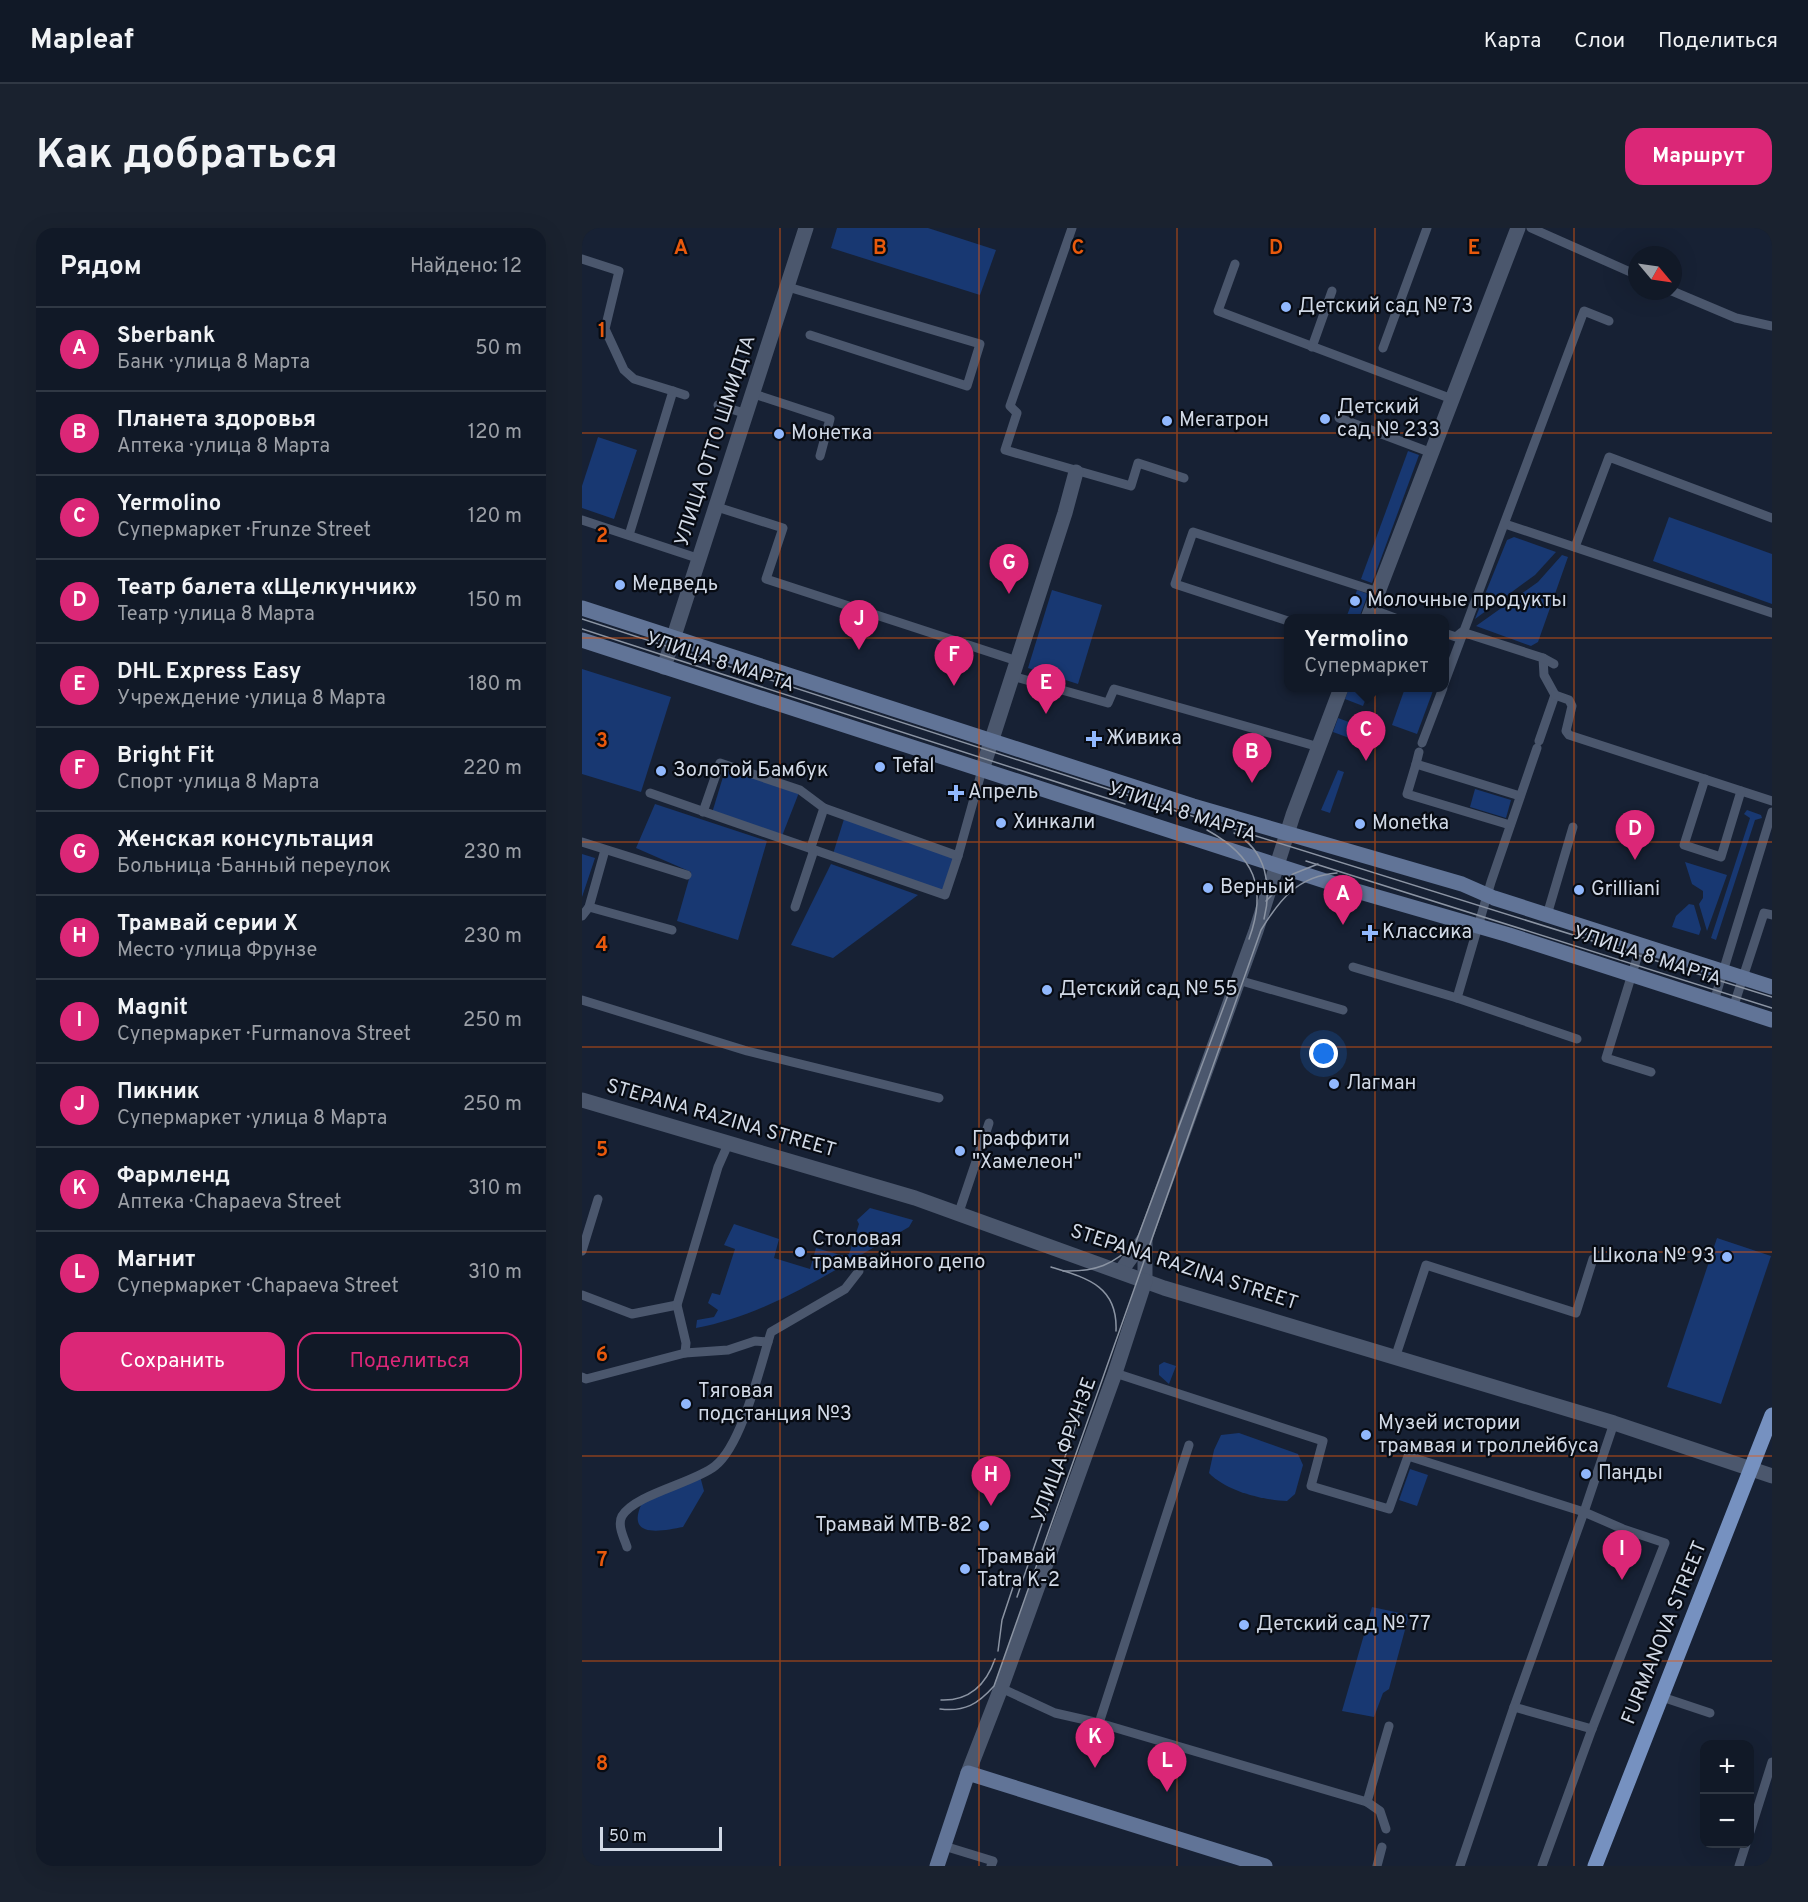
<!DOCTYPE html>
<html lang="ru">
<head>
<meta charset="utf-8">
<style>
  :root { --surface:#111927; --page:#1a222f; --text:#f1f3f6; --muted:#9ca0a7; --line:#303844; --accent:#db2777 }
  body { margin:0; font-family:Overpass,sans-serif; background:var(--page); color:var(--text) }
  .controls { position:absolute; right:18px; bottom:18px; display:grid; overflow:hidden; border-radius:12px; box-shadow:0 6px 24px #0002 }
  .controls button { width:54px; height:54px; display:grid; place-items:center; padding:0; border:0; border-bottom:2px solid var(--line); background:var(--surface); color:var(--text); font:30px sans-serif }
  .compass { position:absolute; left:1046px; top:18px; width:54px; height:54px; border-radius:50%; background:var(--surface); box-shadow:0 6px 24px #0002; rotate:119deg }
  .scale { position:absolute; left:18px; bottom:15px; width:122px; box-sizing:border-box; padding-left:6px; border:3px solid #d1d9e6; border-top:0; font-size:16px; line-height:21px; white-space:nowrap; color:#d1d9e6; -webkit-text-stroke:4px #070b13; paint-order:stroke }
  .you { position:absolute; left:742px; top:826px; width:21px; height:21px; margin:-15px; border:4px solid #fff; border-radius:50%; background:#1a73e8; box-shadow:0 0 0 9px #1a73e833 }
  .badge { display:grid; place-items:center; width:39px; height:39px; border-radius:50%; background:var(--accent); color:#fff; font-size:20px; font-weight:700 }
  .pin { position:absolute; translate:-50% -50px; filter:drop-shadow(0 2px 3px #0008) }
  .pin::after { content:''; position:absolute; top:32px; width:21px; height:18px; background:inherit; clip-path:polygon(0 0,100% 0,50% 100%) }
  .popup { position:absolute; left:702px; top:386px; width:165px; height:78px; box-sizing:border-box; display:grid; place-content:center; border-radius:12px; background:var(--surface); filter:drop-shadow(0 2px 4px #0005); font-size:20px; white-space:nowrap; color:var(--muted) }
  .popup b { font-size:22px; color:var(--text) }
  .popup::after { content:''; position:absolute; left:50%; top:100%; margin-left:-12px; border:12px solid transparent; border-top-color:var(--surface) }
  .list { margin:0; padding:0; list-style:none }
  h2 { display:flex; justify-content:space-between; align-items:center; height:78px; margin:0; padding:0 24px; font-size:26px }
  h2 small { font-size:20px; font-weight:400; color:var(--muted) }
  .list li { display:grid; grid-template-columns:39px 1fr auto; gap:18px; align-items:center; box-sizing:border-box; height:84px; padding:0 24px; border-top:2px solid var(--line) }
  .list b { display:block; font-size:22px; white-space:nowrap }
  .list p { margin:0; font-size:20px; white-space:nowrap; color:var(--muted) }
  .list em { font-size:20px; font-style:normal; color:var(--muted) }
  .actions { display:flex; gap:12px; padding:18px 24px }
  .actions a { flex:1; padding:14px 0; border:2px solid var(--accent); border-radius:18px; text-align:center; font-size:21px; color:var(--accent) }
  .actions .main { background:var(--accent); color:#fff }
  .map { position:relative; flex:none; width:1190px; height:1638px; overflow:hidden; border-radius:18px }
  header { display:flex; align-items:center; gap:36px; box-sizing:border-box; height:84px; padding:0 30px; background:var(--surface); border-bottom:2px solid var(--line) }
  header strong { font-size:28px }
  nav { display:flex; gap:33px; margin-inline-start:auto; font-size:21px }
  .intro { display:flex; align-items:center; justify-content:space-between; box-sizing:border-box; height:144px; padding:0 36px }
  h1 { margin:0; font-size:42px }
  .button { padding:15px 27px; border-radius:18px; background:var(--accent); color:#fff; font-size:21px; font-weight:700 }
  main { display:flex; gap:36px; padding:0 36px }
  aside { flex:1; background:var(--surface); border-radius:18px; box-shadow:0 6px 24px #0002 }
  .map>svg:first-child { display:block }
  .green { fill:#183872 }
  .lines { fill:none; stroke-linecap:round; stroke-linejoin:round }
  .service { stroke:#4b576d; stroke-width:9 }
  .minor { stroke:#4b576d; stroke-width:15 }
  .tertiary { stroke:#4b576d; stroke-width:15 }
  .secondary { stroke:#617497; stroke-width:15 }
  .primary { stroke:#7691c0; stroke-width:15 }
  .tram { stroke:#8b94a3; stroke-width:1.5 }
  .grid { fill:none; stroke:#e8590c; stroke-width:1.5; stroke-opacity:0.55 }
  .poi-dot { fill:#91b8fd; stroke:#070b13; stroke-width:2 }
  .labels { text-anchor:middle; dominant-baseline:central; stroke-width:4.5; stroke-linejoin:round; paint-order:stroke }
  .poi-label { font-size:20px; fill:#d1d9e6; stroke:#070b13; text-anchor:start }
  .street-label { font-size:20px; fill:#d1d9e6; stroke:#070b13 }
  .grid-label { font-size:20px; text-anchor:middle; font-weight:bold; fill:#e8590c; stroke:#070b13; stroke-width:4.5; stroke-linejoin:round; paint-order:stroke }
</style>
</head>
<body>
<header>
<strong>Mapleaf</strong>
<nav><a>Карта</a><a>Слои</a><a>Поделиться</a></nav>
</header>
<div class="intro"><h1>Как добраться</h1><a class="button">Маршрут</a></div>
<main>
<aside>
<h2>Рядом<small>Найдено: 12</small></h2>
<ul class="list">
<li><span class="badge">A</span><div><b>Sberbank</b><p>Банк · улица 8 Марта</p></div><em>50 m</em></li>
<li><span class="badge">B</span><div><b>Планета здоровья</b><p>Аптека · улица 8 Марта</p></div><em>120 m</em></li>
<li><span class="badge">C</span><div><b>Yermolino</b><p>Супермаркет · Frunze Street</p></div><em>120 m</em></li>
<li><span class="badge">D</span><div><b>Театр балета «Щелкунчик»</b><p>Театр · улица 8 Марта</p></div><em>150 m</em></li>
<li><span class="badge">E</span><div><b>DHL Express Easy</b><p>Учреждение · улица 8 Марта</p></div><em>180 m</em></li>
<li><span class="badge">F</span><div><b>Bright Fit</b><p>Спорт · улица 8 Марта</p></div><em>220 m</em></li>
<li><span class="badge">G</span><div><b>Женская консультация</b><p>Больница · Банный переулок</p></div><em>230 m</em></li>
<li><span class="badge">H</span><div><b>Трамвай серии X</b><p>Место · улица Фрунзе</p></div><em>230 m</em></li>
<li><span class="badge">I</span><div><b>Magnit</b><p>Супермаркет · Furmanova Street</p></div><em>250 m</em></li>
<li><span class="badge">J</span><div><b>Пикник</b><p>Супермаркет · улица 8 Марта</p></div><em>250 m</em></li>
<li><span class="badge">K</span><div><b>Фармленд</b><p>Аптека · Chapaeva Street</p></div><em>310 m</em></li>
<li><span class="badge">L</span><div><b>Магнит</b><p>Супермаркет · Chapaeva Street</p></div><em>310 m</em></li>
</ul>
<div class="actions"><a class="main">Сохранить</a><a>Поделиться</a></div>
</aside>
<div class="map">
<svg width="1190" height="1638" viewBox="0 0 1190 1638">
  <rect width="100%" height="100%" fill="#172134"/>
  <g class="green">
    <path d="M255,0h91l68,22 -16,45 -149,-47z"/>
    <path d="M16,209l39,13 -23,69 -32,-11v-22z"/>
    <path d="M826,223l11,4 -47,128 -11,-4z"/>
    <path d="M1087,289l103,37v50l-119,-43z"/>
    <path d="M932,309l42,15 -21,23 -60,44 32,-79z"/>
    <path d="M980,327l6,2 -30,85 -7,4 -55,-20 62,-44z"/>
    <path d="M470,362l50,15 -24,79 -50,-16z"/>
    <path d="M775,362l11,4 -9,24h-13l5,-13 5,1 3,-8 -4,-2z"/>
    <path d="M0,441l89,28 -30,95 -59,-18z"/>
    <path d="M767,460h21l-7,18 -18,-7z"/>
    <path d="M823,460h29l-17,46 -25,-9z"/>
    <path d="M756,490l19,7 -5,14 -19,-7z"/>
    <path d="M144,539l74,23 -18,46 -70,-23z"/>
    <path d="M756,542l6,2 -14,41 -9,-3z"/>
    <path d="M893,561l36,11 -5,18 -36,-11z"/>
    <path d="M73,576l112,37 -29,99 -61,-19 14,-49 -55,-24z"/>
    <path d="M1165,582l14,5 1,3 -7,2 -39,120 -5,-2 39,-120 -6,-4z"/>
    <path d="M262,591l110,38 -11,36 -110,-39z"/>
    <path d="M0,626l13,4 -13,39z"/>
    <path d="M1103,634l42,13 -20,56 -8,-27 4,-6v-7l-11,-7z"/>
    <path d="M249,636l87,31 -85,63 -42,-13z"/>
    <path d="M1107,676l5,1 7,24 -2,6 -27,-8 4,-11z"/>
    <path d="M288,980l43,12 -4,7c-68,38 -136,87 -213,101l1,-8 17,-3 4,-7 -10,-7 4,-10 8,2 15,-46 -11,-4 10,-21 45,15 -5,19 36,11 6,-21 28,8 5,-2 10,-30 -2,-4z"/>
    <path d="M1135,1010l54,18 -50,148 -54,-17z"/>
    <path d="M582,1134l12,4 -7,18 -10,-9v-10z"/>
    <path d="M657,1205l59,21 5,11 -8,29 -8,7c-25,-1 -61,-10 -78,-28l5,-23 7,-15z"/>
    <path d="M828,1241l18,6 -11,31 -18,-6z"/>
    <path d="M118,1248l4,15 -21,36c-21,4 -58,12 -41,-24z"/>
    <path d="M790,1379l37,8 -20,74 -6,4 -9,24 -32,-6z"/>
  </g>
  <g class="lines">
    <g class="service">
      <path d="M490,0l-62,178 7,7 -12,37 126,36 7,-23 46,15"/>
      <path d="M949,0l106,47"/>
      <path d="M0,31l37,12 -14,58 19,41 10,9 39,12 -44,144"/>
      <path d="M653,36l-17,47 234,88"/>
      <path d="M206,59l192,57 -13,42 -157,-51"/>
      <path d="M1090,63l64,27 36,8"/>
      <path d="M730,119l20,-56"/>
      <path d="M801,120l44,-120"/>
      <path d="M91,163l12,4"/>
      <path d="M172,166l76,25 -10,37"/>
      <path d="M136,177l29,9"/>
      <path d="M757,190l93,35"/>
      <path d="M135,279l66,21 -17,51 251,82"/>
      <path d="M0,292l118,39"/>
      <path d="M923,296l267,89"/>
      <path d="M993,319l34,-90 163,61"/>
      <path d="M789,381l24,9"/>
      <path d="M706,393l-113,-37 18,-52 185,60"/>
      <path d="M862,405l12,4 6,-5 81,26 1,17 11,20 -16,46"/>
      <path d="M961,430l11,6"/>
      <path d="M430,448l96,27 6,-14 205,58"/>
      <path d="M862,456l140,-373 25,10"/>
      <path d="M973,467l14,5 3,6 -6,25 3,4 203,66"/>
      <path d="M840,515l21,-55"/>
      <path d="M955,520l-46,134 -34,116 120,41"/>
      <path d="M837,524l-3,12 104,32"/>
      <path d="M834,536l-9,30 103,31"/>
      <path d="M1123,551l-21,66 37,12 20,-66"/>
      <path d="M68,565l295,102 13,-39"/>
      <path d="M121,584l17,-49 80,27 24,18 134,48 24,-86"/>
      <path d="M0,614l105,33"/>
      <path d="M7,679l83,23"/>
      <path d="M213,679l18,-54 -2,-6 13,-39"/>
      <path d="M965,687l26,-88"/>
      <path d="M0,688l7,-9 16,-57"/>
      <path d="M1059,717l-35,113 45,14"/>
      <path d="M771,739l104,31"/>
      <path d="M656,752l105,30"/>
      <path d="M0,772l165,51 192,47"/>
      <path d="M1132,773l58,-189"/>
      <path d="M1151,780l31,-95 8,2"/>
      <path d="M376,987l31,-92"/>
      <path d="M0,1023l16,-52"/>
      <path d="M0,1067l50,19 45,-9"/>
      <path d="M103,1125l1,-10 -9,-38 41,-138 11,-25"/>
      <path d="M813,1130l31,-93 150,48 17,-54"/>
      <path d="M533,1145l208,68 -12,45 78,23 19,-53 176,56 30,-89"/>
      <path d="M0,1149l4,2 99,-26 43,-3 27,-9 13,1"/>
      <path d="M1002,1284l39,17 42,14 -73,186 -78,-22z"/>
      <path d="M45,1319c-3,-9 -10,-22 -5,-31 13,-22 72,-33 93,-50 27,-21 45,-99 56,-134l74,-43 14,-18"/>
      <path d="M419,1460l54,25 44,10 268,79 22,-76"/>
      <path d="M1080,1469l48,16"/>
      <path d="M517,1495l90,-278"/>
      <path d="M785,1574l13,9 6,18"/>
      <path d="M1168,1604l22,-70"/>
      <path d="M362,1618l49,15 -2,5"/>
      <path d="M795,1638l5,-19"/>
      <path d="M878,1638l54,-159"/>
      <path d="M960,1638l50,-137"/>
      <path d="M1157,1638l7,-22"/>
    </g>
    <g class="minor">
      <path d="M786,390l150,-390"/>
      <path d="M82,439l142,-439"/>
      <path d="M400,542l83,-257 11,-41"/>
      <path d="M563,1010v43"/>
      <path d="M539,1043l24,-33 111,-307 37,-116 48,-127"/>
    </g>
    <g class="tertiary">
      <path d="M0,872l333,98 249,90 450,135 158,53"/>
      <path d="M386,1545l33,-85 114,-315 30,-92"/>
    </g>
    <g class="secondary">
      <path d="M0,380l611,198 269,78 32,14 278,89"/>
      <path d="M0,412l771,250 156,45 263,85"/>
      <path d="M355,1638l31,-93 297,93"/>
    </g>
    <path class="primary" d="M1013,1638l177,-451"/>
    <g class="tram">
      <path d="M0,391l594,192 596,186"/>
      <path d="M0,401l543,175"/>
      <path d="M625,602c47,26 61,57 42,109"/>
      <path d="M652,605c33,17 38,54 30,86"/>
      <path d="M724,633l466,147"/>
      <path d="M684,673l27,-27 25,-10"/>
      <path d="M469,1039c36,11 67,19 65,64"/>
      <path d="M481,1043c32,1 51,-6 73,-29l95,-255"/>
      <path d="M435,1369l66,-193 10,-19"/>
      <path d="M416,1423l4,-31 12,-36"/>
      <path d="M359,1472c28,1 45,-15 54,-41"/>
      <path d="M358,1481c25,3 38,-5 54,-23l267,-756c19,-31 37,-54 76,-57"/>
    </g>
  </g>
  <path class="grid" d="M198,0v1638M397,0v1638M595,0v1638M793,0v1638M992,0v1638M0,205h1190M0,410h1190M0,614h1190M0,819h1190M0,1024h1190M0,1228h1190M0,1433h1190"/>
  <g class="poi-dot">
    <circle cx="704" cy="79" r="6"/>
    <circle cx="743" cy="191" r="6"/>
    <circle cx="585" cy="193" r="6"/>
    <circle cx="197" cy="206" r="6"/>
    <circle cx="38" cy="357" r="6"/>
    <circle cx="773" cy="373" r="6"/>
    <path d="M509 502h6v6h6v6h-6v6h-6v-6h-6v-6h6z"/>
    <circle cx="298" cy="539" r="6"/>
    <circle cx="79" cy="543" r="6"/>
    <path d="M371 556h6v6h6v6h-6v6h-6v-6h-6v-6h6z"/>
    <circle cx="419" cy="595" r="6"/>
    <circle cx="778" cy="596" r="6"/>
    <circle cx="626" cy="660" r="6"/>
    <circle cx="997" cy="662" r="6"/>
    <path d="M785 696h6v6h6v6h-6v6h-6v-6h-6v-6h6z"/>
    <circle cx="465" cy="762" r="6"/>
    <circle cx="752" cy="856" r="6"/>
    <circle cx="378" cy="923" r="6"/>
    <circle cx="218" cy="1024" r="6"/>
    <circle cx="1145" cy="1029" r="6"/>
    <circle cx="104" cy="1176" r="6"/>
    <circle cx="784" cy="1207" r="6"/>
    <circle cx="1004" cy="1246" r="6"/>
    <circle cx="402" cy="1298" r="6"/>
    <circle cx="383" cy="1341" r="6"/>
    <circle cx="662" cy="1397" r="6"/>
  </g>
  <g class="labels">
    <g class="poi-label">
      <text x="716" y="79">Детский сад № 73</text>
      <text x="755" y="180">Детский<tspan x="755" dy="23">сад № 233</tspan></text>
      <text x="597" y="193">Мегатрон</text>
      <text x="209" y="206">Монетка</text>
      <text x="50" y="357">Медведь</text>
      <text x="785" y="373">Молочные продукты</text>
      <text x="524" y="511">Живика</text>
      <text x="310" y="539">Tefal</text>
      <text x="91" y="543">Золотой Бамбук</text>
      <text x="386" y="565">Апрель</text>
      <text x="431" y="595">Хинкали</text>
      <text x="790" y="596">Monetka</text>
      <text x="638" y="660">Верный</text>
      <text x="1009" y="662">Grilliani</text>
      <text x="800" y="705">Классика</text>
      <text x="477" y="762">Детский сад № 55</text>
      <text x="764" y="856">Лагман</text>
      <text x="390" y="912">Граффити<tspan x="390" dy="23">"Хамелеон"</tspan></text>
      <text x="230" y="1012">Столовая<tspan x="230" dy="23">трамвайного депо</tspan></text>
      <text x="1133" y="1029" text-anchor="end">Школа № 93</text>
      <text x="116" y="1164">Тяговая<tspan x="116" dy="23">подстанция №3</tspan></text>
      <text x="796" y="1196">Музей истории<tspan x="796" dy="23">трамвая и троллейбуса</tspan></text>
      <text x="1016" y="1246">Панды</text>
      <text x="390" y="1298" text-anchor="end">Трамвай МТВ-82</text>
      <text x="395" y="1330">Трамвай<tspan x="395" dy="23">Tatra K-2</tspan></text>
      <text x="674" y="1397">Детский сад № 77</text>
    </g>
    <g class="street-label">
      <text transform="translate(134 213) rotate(-72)">УЛИЦА ОТТО ШМИДТА</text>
      <text transform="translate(138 435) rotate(18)">УЛИЦА 8 МАРТА</text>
      <text transform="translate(600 585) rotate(18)">УЛИЦА 8 МАРТА</text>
      <text transform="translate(1065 729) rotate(18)">УЛИЦА 8 МАРТА</text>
      <text transform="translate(139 891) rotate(16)">STEPANA RAZINA STREET</text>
      <text transform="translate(602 1040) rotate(18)">STEPANA RAZINA STREET</text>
      <text transform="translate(483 1222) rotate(-70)">УЛИЦА ФРУНЗЕ</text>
      <text transform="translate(1083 1405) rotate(-68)">FURMANOVA STREET</text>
    </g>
  </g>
  <g class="grid-label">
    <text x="99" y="26">A</text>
    <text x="298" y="26">B</text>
    <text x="496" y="26">C</text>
    <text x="694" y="26">D</text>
    <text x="892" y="26">E</text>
    <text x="20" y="109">1</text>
    <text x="20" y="314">2</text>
    <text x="20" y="519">3</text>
    <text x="20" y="723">4</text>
    <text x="20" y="928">5</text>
    <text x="20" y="1133">6</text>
    <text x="20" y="1338">7</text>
    <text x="20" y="1542">8</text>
  </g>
</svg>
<div class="controls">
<button>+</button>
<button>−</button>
</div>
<svg class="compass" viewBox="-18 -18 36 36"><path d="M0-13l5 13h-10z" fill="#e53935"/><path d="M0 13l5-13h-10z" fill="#9ca0a7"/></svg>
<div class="scale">50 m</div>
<div class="you"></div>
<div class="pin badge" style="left:761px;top:697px">A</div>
<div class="pin badge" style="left:670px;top:555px">B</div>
<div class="pin badge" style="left:784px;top:533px">C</div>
<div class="popup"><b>Yermolino</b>Супермаркет</div>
<div class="pin badge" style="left:1053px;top:632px">D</div>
<div class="pin badge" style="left:464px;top:486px">E</div>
<div class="pin badge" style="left:372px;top:458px">F</div>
<div class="pin badge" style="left:427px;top:366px">G</div>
<div class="pin badge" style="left:409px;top:1278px">H</div>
<div class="pin badge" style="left:1040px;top:1352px">I</div>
<div class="pin badge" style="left:277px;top:422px">J</div>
<div class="pin badge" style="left:513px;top:1540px">K</div>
<div class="pin badge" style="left:585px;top:1564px">L</div>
</div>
</main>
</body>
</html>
